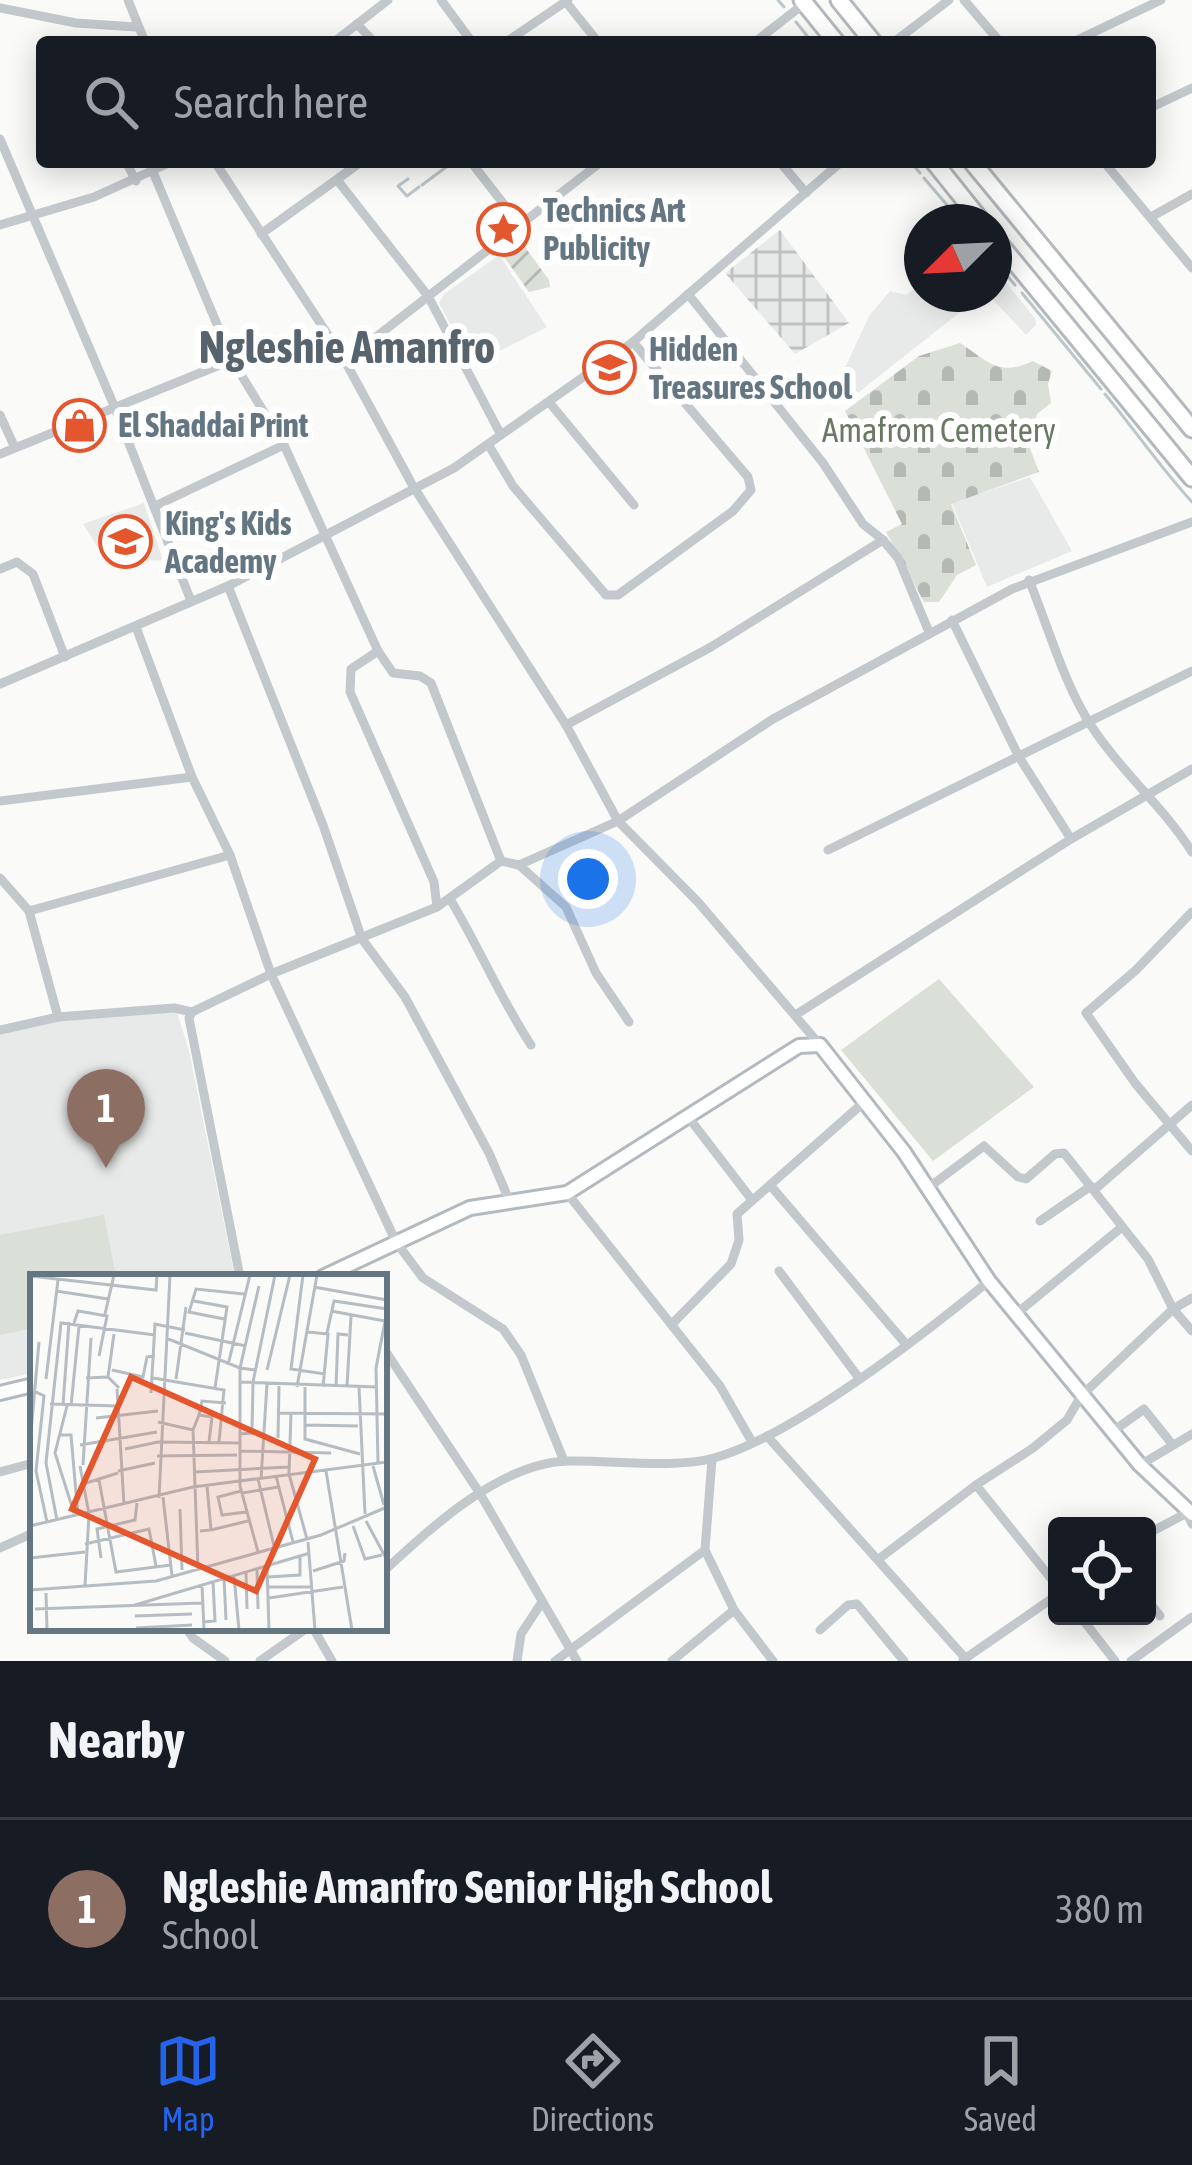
<!DOCTYPE html>
<html lang="en">
<head>
<meta charset="utf-8">
<style>
  :root { --surface:#171b24; --page:#242831; --text:#f1f3f6; --muted:#9ea1a6; --line:#363941; --accent:#2563eb }
  body { margin:0; font-family:"Asap Condensed",sans-serif; background:var(--page); color:var(--text) }
  .controls { position:absolute; right:36px; bottom:36px; display:grid; overflow:hidden; border-radius:12px; box-shadow:0 6px 30px #0003 }
  .controls button { width:108px; height:108px; display:grid; place-items:center; padding:0; border:0; border-bottom:3px solid var(--line); background:var(--surface); color:var(--text); font:60px sans-serif }
  .compass { position:absolute; left:904px; top:204px; width:108px; height:108px; border-radius:50%; background:var(--surface); box-shadow:0 6px 30px #0003; rotate:246deg }
  .you { position:absolute; left:588px; top:879px; width:42px; height:42px; margin:-30px; border:9px solid #fff; border-radius:50%; background:#1a73e8; box-shadow:0 0 0 18px #1a73e833 }
  .badge { display:grid; place-items:center; width:78px; height:78px; border-radius:50%; background:var(--accent); color:#fff; font-size:39px; font-weight:700 }
  .pin { position:absolute; translate:-50% -99px; filter:drop-shadow(0 3px 6px #0008) }
  .pin::after { content:''; position:absolute; top:63px; width:42px; height:36px; background:inherit; clip-path:polygon(0 0,100% 0,50% 100%) }
  .list { margin:0; padding:0; list-style:none }
  h2 { display:flex; justify-content:space-between; align-items:center; height:156px; margin:0; padding:0 48px; font-size:51px }
  h2 small { font-size:39px; font-weight:400; color:var(--muted) }
  .list li { display:grid; grid-template-columns:78px 1fr auto; gap:36px; align-items:center; box-sizing:border-box; height:180px; padding:0 48px; border-top:3px solid var(--line) }
  .list b { display:block; font-size:45px; white-space:nowrap }
  .list p { margin:0; font-size:39px; white-space:nowrap; color:var(--muted) }
  .list em { font-size:39px; font-style:normal; color:var(--muted) }
  .icon { flex:none; width:66px; height:66px; fill:none; stroke:currentColor; stroke-width:2; stroke-linecap:round; stroke-linejoin:round }
  .map { position:relative; flex:none; width:1192px; height:1661px; overflow:hidden }
  .search { position:absolute; background:var(--surface); box-shadow:0 6px 30px #0003; left:36px; right:36px; top:36px; height:132px; display:flex; align-items:center; gap:30px; box-sizing:border-box; padding:0 42px; border-radius:12px; color:var(--muted); font-size:45px }
  .sheet { height:336px; background:var(--surface) }
  nav { display:flex; justify-content:space-around; align-items:center; box-sizing:border-box; height:168px; border-top:3px solid var(--line); background:var(--surface); font-size:33px; color:var(--muted) }
  nav a { display:grid; justify-items:center; gap:6px }
  nav .on { color:var(--accent) }
  .map>svg:first-child { display:block }
  .built { fill:#e8e9e9 }
  .industrial { fill:url(#industrial-grid) }
  .cemetery { fill:url(#cemetery-stones) }
  .park { fill:#dadfd7 }
  .garden { fill:url(#garden-furrows) }
  .lines { fill:none; stroke-linecap:round; stroke-linejoin:round }
  .stream { stroke:#bbc7cb; stroke-width:3 }
  .secondary-casing { stroke:#b3babf; stroke-width:18 }
  .highway-casing { stroke:#b4b9bd; stroke-width:21 }
  .street { stroke:#c3c8cc; stroke-width:9 }
  .secondary { stroke:#fff; stroke-width:12 }
  .highway { stroke:#fff; stroke-width:15 }
  .labels { text-anchor:middle; dominant-baseline:central; stroke-width:12; stroke-linejoin:round; paint-order:stroke }
  .poi-label { font-size:33px; font-weight:bold; fill:#657683; stroke:#fff; text-anchor:start }
  .park-label { font-size:33px; fill:#687a64; stroke:#fff }
  .district-label { font-size:45px; font-weight:bold; fill:#57646e; stroke:#fff }
  .inset-road { fill:none; stroke:#b5bdc2; stroke-width:3 }
  .view { fill:#e4572e; fill-opacity:0.15; stroke:#e4572e; stroke-width:6 }
  .inset-edge { fill:none; stroke:#657683; stroke-width:6 }
</style>
</head>
<body>
<div class="map">
<svg width="1192" height="1661" viewBox="0 0 1192 1661">
  <defs>
    <pattern id="industrial-grid" width="8" height="8" patternUnits="userSpaceOnUse" patternTransform="scale(3)"><rect width="8" height="8" fill="#e8e9e9"/><path d="M0 4h8M4 0v8" fill="none" stroke="#c0c1c2"/></pattern>
    <pattern id="cemetery-stones" width="16" height="16" patternUnits="userSpaceOnUse" patternTransform="scale(3)"><rect width="16" height="16" fill="#dadfd7"/><path d="M2 7V4a2 2 0 0 1 4 0v3zM10 15v-3a2 2 0 0 1 4 0v3z" fill="#b4b9b4"/></pattern>
    <pattern id="garden-furrows" width="10" height="10" patternUnits="userSpaceOnUse" patternTransform="scale(3)"><rect width="10" height="10" fill="#dadfd7"/><path d="M-1 1l2-2M0 10L10 0M9 11l2-2" fill="none" stroke="#b4b9b4"/></pattern>
  </defs>
  <rect width="100%" height="100%" fill="#fafaf8"/>
  <g class="built">
    <path d="M499,255l48,72 -75,38 -33,-62 5,-9z"/>
    <path d="M994,268l41,50 1,7 -10,10 -38,-41h6z"/>
    <path d="M922,283v11h61l-124,98 -17,-2 -3,-9 30,-65 21,-25 16,4z"/>
    <path d="M1030,477l42,74 -85,36 -35,-84z"/>
    <path d="M144,503l19,57 -55,3 -25,-39z"/>
    <path d="M177,1012l12,39 46,226h-202v96l-33,7v-351l51,-10z"/>
  </g>
  <path class="industrial" d="M780,230l69,93 -54,31 -70,-81z"/>
  <path class="cemetery" d="M960,343c29,19 39,34 73,18l19,10 -4,13 3,19 -14,11 -2,9 -14,2 18,47 -88,32 25,61 -19,10 -18,27h-15l-38,-70 16,-8 -57,-113 74,-55z"/>
  <g class="park">
    <path d="M939,979l95,108 -101,74 -92,-111z"/>
    <path d="M104,1215l12,62h-83v51l-33,7v-100z"/>
  </g>
  <path class="garden" d="M522,243l27,37 1,7 -21,5 -27,-38z"/>
  <g class="lines">
    <g class="stream">
      <path d="M778,0l6,7"/>
      <path d="M796,22l16,20"/>
      <path d="M911,162l9,11"/>
      <path d="M924,178l28,33"/>
      <path d="M408,179l-10,7 9,10 12,-9"/>
      <path d="M422,185l31,-23"/>
      <path d="M959,218l3,4"/>
      <path d="M994,260l21,25"/>
      <path d="M1022,293l79,96"/>
      <path d="M1105,394c30,36 55,73 87,108"/>
    </g>
    <defs>
      <g id="secondary">
        <path d="M323,1277l147,-69 97,-15 232,-147 21,-1 84,107 85,129 151,184 52,49"/>
        <path d="M0,1393l33,-8"/>
      </g>
      <g id="highway">
        <path d="M802,0l34,42"/>
        <path d="M839,0l34,42"/>
        <path d="M934,162l48,60"/>
        <path d="M972,162l220,267"/>
        <path d="M994,237l198,241"/>
      </g>
    </defs>
    <use href="#secondary" class="secondary-casing"/>
    <use href="#highway" class="highway-casing"/>
    <g class="street">
      <path d="M128,0l17,42"/>
      <path d="M441,0l31,42"/>
      <path d="M964,0l36,42"/>
      <path d="M566,2l32,40"/>
      <path d="M0,8l76,15 60,4"/>
      <path d="M357,24l17,18"/>
      <path d="M334,42l54,-42"/>
      <path d="M506,42l62,-42"/>
      <path d="M755,42l50,-39"/>
      <path d="M894,42l55,-42"/>
      <path d="M1073,42l88,-42"/>
      <path d="M1150,108l42,-20"/>
      <path d="M0,139l115,269 76,193"/>
      <path d="M126,162l10,19"/>
      <path d="M215,162l130,199 68,125 153,239 52,96 80,81 122,143"/>
      <path d="M471,162l49,63"/>
      <path d="M780,162l26,31"/>
      <path d="M1104,162l88,106"/>
      <path d="M153,172l79,188 52,85 94,206 15,22 27,3 11,7 70,178"/>
      <path d="M338,181l90,115 73,139"/>
      <path d="M1151,217l41,-23"/>
      <path d="M0,225l94,-28 77,-35"/>
      <path d="M261,234l100,-72"/>
      <path d="M688,294l135,169 40,61 20,16"/>
      <path d="M345,361l256,-199"/>
      <path d="M549,402l85,103"/>
      <path d="M0,415l15,33"/>
      <path d="M488,444l25,42 93,109h12l115,-84 18,-21 -3,-13 -115,-135"/>
      <path d="M0,454l232,-94 95,-26"/>
      <path d="M155,506l129,-61"/>
      <path d="M0,569l17,-7 16,12 32,83"/>
      <path d="M1029,580c20,49 35,104 63,147 30,46 71,79 100,125"/>
      <path d="M228,586l95,239 39,114 43,58 84,156 20,47"/>
      <path d="M952,620l67,137 52,82"/>
      <path d="M136,627l56,150 38,78 41,119 125,268 27,36 80,51 18,26 43,106"/>
      <path d="M378,651l-27,18 -1,23 84,190 3,25"/>
      <path d="M0,684l228,-98 226,-118 179,-126 208,-180"/>
      <path d="M566,725l145,-78 172,-107 15,18 31,74"/>
      <path d="M0,801l192,-24"/>
      <path d="M828,850l364,-179"/>
      <path d="M519,865l47,42 30,66 33,49"/>
      <path d="M0,878l29,33"/>
      <path d="M450,899c29,48 50,99 81,146"/>
      <path d="M1192,912l-56,58 -50,43 49,70 57,68"/>
      <path d="M192,1012l-18,-4 -116,9 -29,-106 201,-56"/>
      <path d="M797,1014l274,-175 121,-70"/>
      <path d="M0,1030l58,-13"/>
      <path d="M689,1118l63,82"/>
      <path d="M770,1185l135,158"/>
      <path d="M928,1188l56,-42 34,31 8,2 29,-25 9,-1 84,106 25,50 19,22"/>
      <path d="M1094,1190l98,-85"/>
      <path d="M567,1193l153,193 32,56"/>
      <path d="M1040,1221l51,-35"/>
      <path d="M779,1271l80,107"/>
      <path d="M240,1277l-51,-259 3,-6 79,-38 166,-67 64,-46 18,4 99,-44 155,-102 239,-130 180,-67"/>
      <path d="M1016,1314l106,-87"/>
      <path d="M672,1324l59,-60 8,-24 -2,-26 126,-111"/>
      <path d="M384,1349l95,143 98,169"/>
      <path d="M1112,1432l32,-23 28,35"/>
      <path d="M767,1436l199,223"/>
      <path d="M712,1459l-7,91 29,60 39,51"/>
      <path d="M1140,1465l52,-31"/>
      <path d="M0,1472l33,-9"/>
      <path d="M976,1485l81,101"/>
      <path d="M1147,1534l40,-21 5,11"/>
      <path d="M0,1548l33,-15"/>
      <path d="M880,1558l96,-73 57,-37 34,-28 14,-24 36,-34 56,-53 19,-11"/>
      <path d="M384,1571c48,-44 116,-108 184,-110 43,-1 107,8 146,-3 78,-21 210,-124 275,-177"/>
      <path d="M1147,1599l13,17"/>
      <path d="M1080,1616l35,45"/>
      <path d="M186,1628l7,10 32,23"/>
      <path d="M313,1628l19,33"/>
      <path d="M820,1630l28,-25 9,-1 47,57"/>
      <path d="M963,1660l94,-65"/>
      <path d="M260,1661l47,-33"/>
      <path d="M517,1661l4,-27 21,-32"/>
      <path d="M555,1661l150,-111"/>
      <path d="M672,1661l62,-51"/>
      <path d="M1131,1661l61,-44"/>
    </g>
    <use href="#secondary" class="secondary"/>
    <use href="#highway" class="highway"/>
  </g>
  <defs>
    <symbol id="sight-ring" viewBox="-11 -11 22 22"><circle r="9.5" fill="#fff" stroke="#e4572e" stroke-width="1.5"/><path d="M0-6L1.8-2.2L6-1.7L2.9 1.2L3.7 5.4L0 3.3L-3.7 5.4L-2.9 1.2L-6-1.7L-1.8-2.2Z" fill="#e4572e"/></symbol>
    <symbol id="school-ring" viewBox="-11 -11 22 22"><circle r="9.5" fill="#fff" stroke="#e4572e" stroke-width="1.5"/><path d="M0-5L7-2L0 1L-7-2ZM-4 1L0 2.5L4 1V4Q0 6-4 4Z" fill="#e4572e"/></symbol>
    <symbol id="shop-ring" viewBox="-11 -11 22 22"><circle r="9.5" fill="#fff" stroke="#e4572e" stroke-width="1.5"/><path d="M-5-2.5h2.3a2.7 3.5 0 0 1 5.4 0H5L5.5 6h-11ZM-1.5-2.5h3a1.5 2.3 0 0 0-3 0Z" fill="#e4572e"/></symbol>
  </defs>
  <g fill-rule="evenodd">
    <use href="#sight-ring" x="474" y="200" width="59" height="59"/>
    <use href="#school-ring" x="580" y="338" width="59" height="59"/>
    <use href="#shop-ring" x="50" y="396" width="59" height="59"/>
    <use href="#school-ring" x="96" y="512" width="59" height="59"/>
  </g>
  <g class="labels">
    <g class="poi-label">
      <text x="543" y="210">Technics Art<tspan x="543" dy="38">Publicity</tspan></text>
      <text x="649" y="349">Hidden<tspan x="649" dy="38">Treasures School</tspan></text>
      <text x="118" y="425">El Shaddai Print</text>
      <text x="165" y="523">King's Kids<tspan x="165" dy="38">Academy</tspan></text>
    </g>
    <g class="park-label">
      <text x="939" y="430">Amafrom Cemetery</text>
    </g>
    <g class="district-label">
      <text x="347" y="347">Ngleshie Amanfro</text>
    </g>
  </g>
  <g transform="translate(30 1274)">
    <rect width="357" height="357" fill="#fafaf8"/>
    <path class="inset-road" d="M273,1l-12,94 34,5M0,2l126,14 1,-15M284,13l73,13M26,17l52,8M164,27l33,6 -12,81M301,37l54,10M75,40l9,-39M194,45l-35,-7 7,-23 48,5M44,49l4,-12 29,5 -8,40M278,58l20,2 -5,53M155,59l61,13M297,59l7,-32 53,8M136,64l74,30v118l18,66M198,91l22,-90M82,96l31,7 4,-20 8,-1M225,96l-15,-2 19,-82M237,96l23,-95M78,103l6,-43M56,104l22,-1 11,11M123,104l71,12 -5,52M16,105l12,-99M146,105l10,-72M210,108l137,5M317,112l4,-70M267,113l20,-112M275,113v52l55,15M306,113l2,-53 10,1M329,113l6,127M87,115l7,116M4,117l10,5 -8,75 11,51M121,119l4,-69 30,6M20,130l68,2M33,131l6,-83M37,132l-12,47 19,60M41,132l8,-80M248,139l109,1M261,139l-2,61 18,65M169,141l3,-14 24,2M66,144l62,-7M128,148l35,8 5,139M274,151l54,1M163,156l6,-15 13,2 -3,25M209,160l13,-1 1,-51 22,-107M30,161h11l7,81M248,164l1,-52M0,169l9,-101M50,171l77,-13M95,175l33,-7 81,1M209,177l92,2M127,182l80,-1M348,190l-2,-96 11,-57M53,191l8,-127M50,192l9,48 -4,72M343,192l11,39M88,197l37,-8M296,197l26,159M165,198l93,-5M246,202l17,66M228,205l16,67M231,205l6,-95M69,206l17,92 55,-7M53,210l35,-11M211,217l-23,6 4,18 24,-3M212,219l36,-6M133,223l9,79M129,224l11,-223M150,235l2,61M27,246l-11,-57 15,-140 94,12M336,247l21,39M0,252l163,-39 194,-25M323,252l12,33 17,-4M181,256l37,-9M170,257l11,-1 -4,-44M278,268l7,88M55,270l64,-15 7,37M0,284l55,-6M71,284l-4,-29 38,-9 2,-17M237,292l2,64M227,296l1,39M283,297l31,-10 1,-8M216,298l1,37M204,302l5,54M238,303l32,-2v-20M194,304l2,42M172,311l2,45M238,313h45M0,316l126,-9 165,-46 66,-28M16,319l1,37M239,324l74,-11M105,331l175,-52M5,335l167,-6M105,342l57,-2M173,348l12,-1 -2,-39M106,354l56,-3"/>
    <path class="view" d="M101,103l184,82 -59,132 -184,-82z"/>
    <rect width="357" height="357" class="inset-edge"/>
  </g>
</svg>
<div class="controls">
<button><svg class="icon" aria-label="locate" viewBox="0 0 24 24"><circle cx="12" cy="12" r="6"/><path d="M12 2v4M12 18v4M2 12h4M18 12h4"/></svg></button>
</div>
<svg class="compass" viewBox="-18 -18 36 36"><path d="M0-13l5 13h-10z" fill="#e53935"/><path d="M0 13l5-13h-10z" fill="#9ea1a6"/></svg>
<div class="you"></div>
<div class="pin badge" style="left:106px;top:1168px;background:#8d6e63">1</div>
<div class="search"><svg class="icon" aria-label="search" viewBox="0 0 24 24"><circle cx="10" cy="10" r="6"/><path d="M15 15l6 6"/></svg>Search here</div>
</div>
<section class="sheet">
<h2>Nearby<small></small></h2>
<ul class="list">
<li><span class="badge" style="background:#8d6e63">1</span><div><b>Ngleshie Amanfro Senior High School</b><p>School</p></div><em>380 m</em></li>
</ul>
</section>
<nav>
<a class="on"><svg class="icon" aria-label="map" viewBox="0 0 24 24"><path d="M3 6l6-2 6 2 6-2v14l-6 2-6-2-6 2zM9 4v14M15 6v14"/></svg>Map</a>
<a><svg class="icon" aria-label="directions" viewBox="0 0 24 24"><path d="M12 3l9 9-9 9-9-9zM9 14v-3h6M13 9l2 2-2 2"/></svg>Directions</a>
<a><svg class="icon" aria-label="saved" viewBox="0 0 24 24"><path d="M7 4h10v16l-5-4-5 4z"/></svg>Saved</a>
</nav>
</body>
</html>
